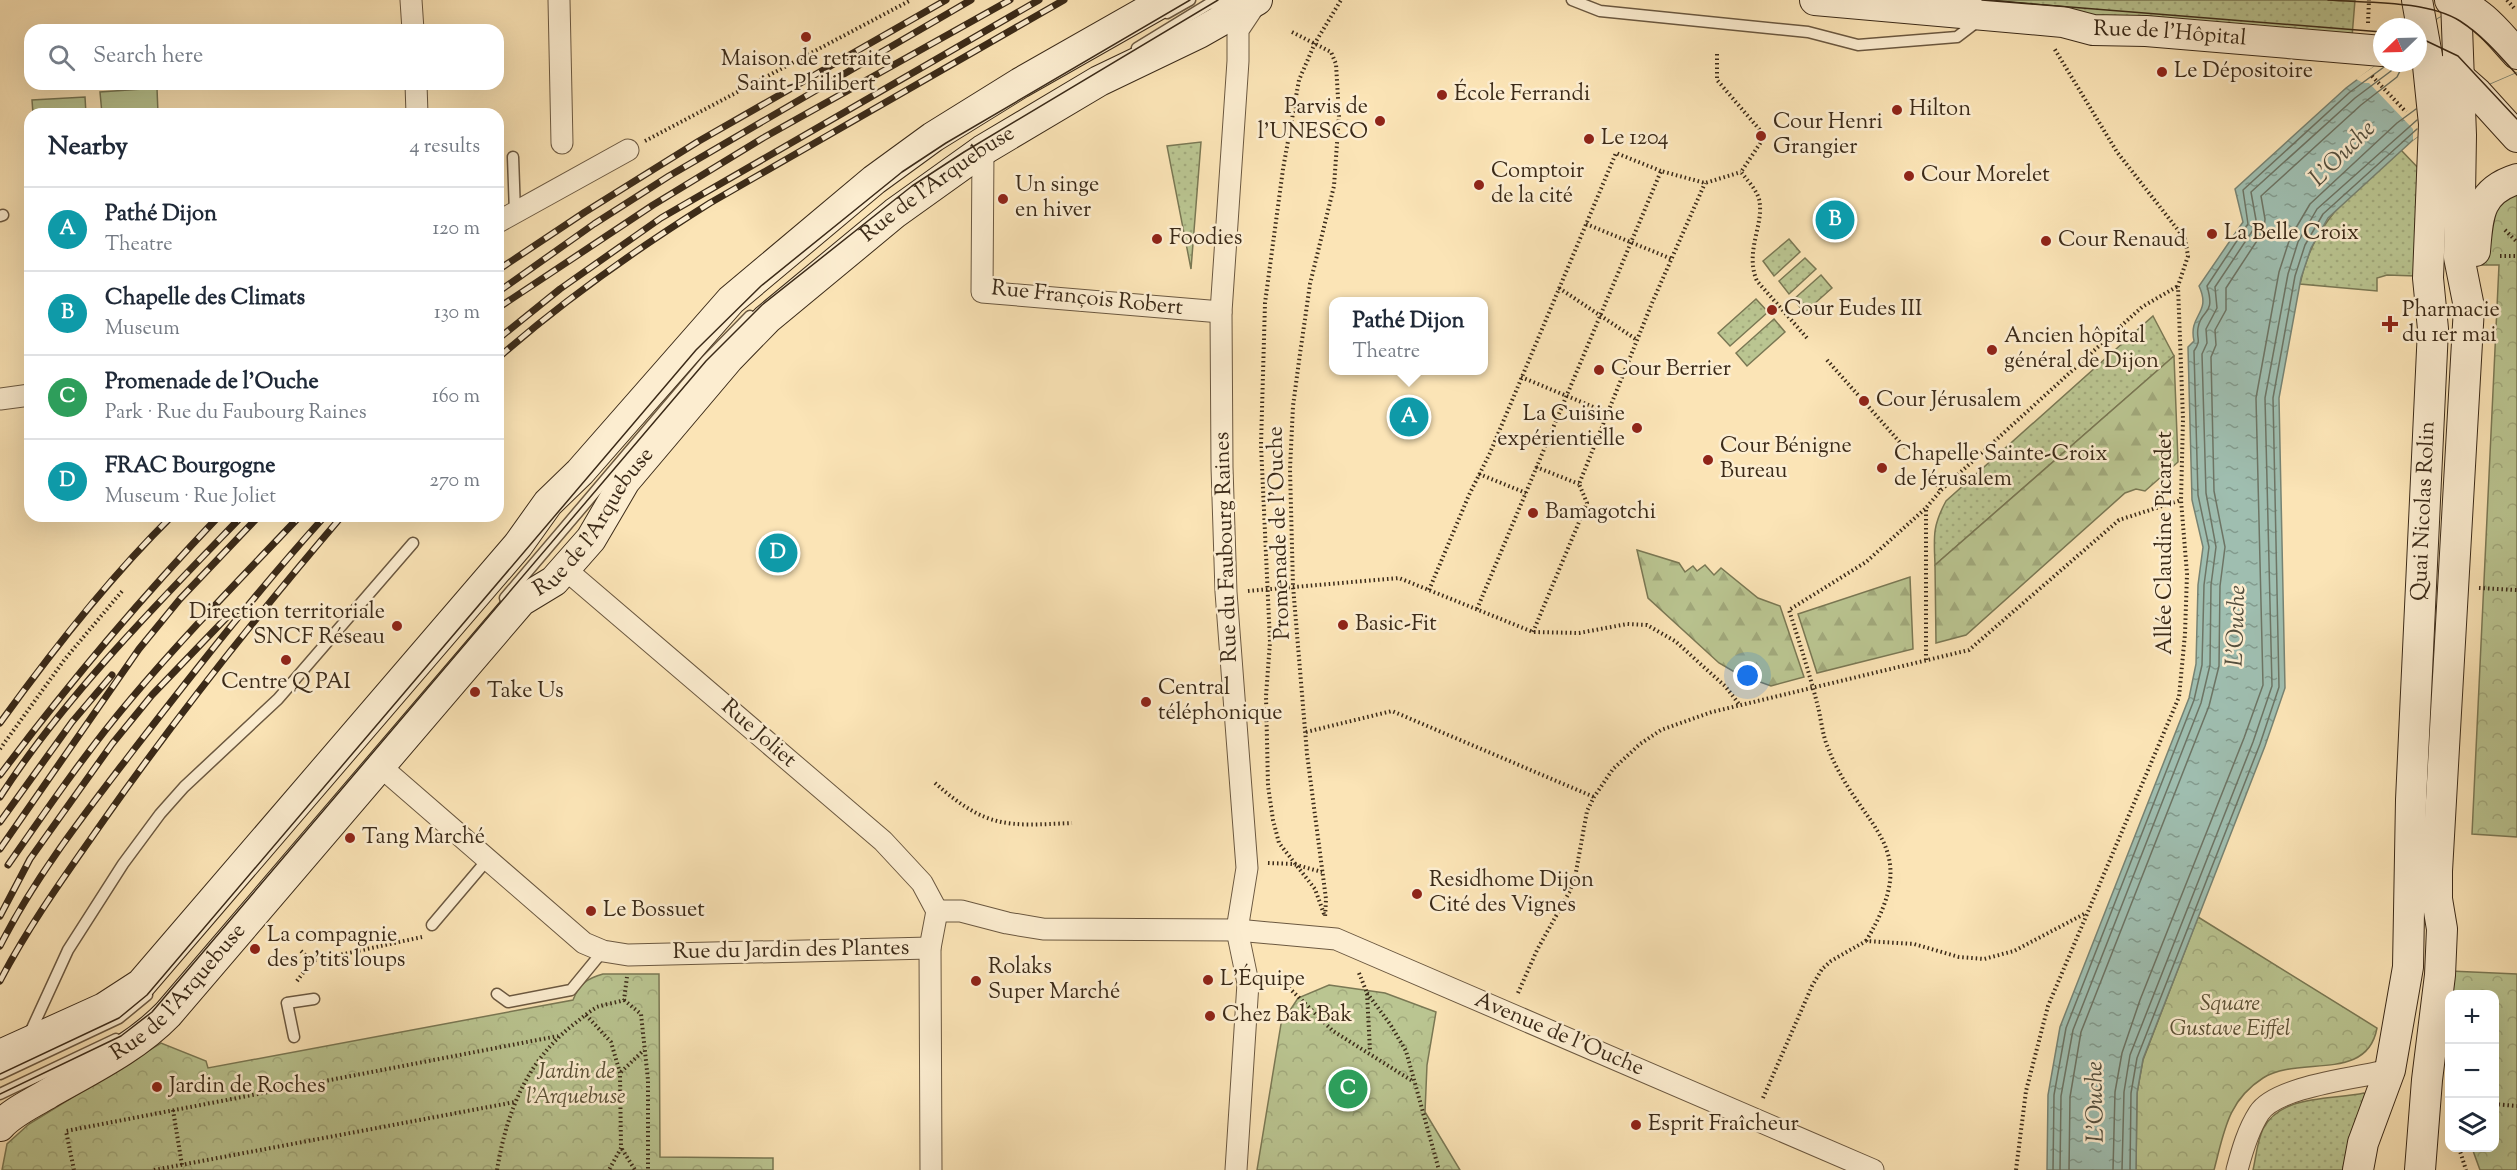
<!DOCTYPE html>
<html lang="en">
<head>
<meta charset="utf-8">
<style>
  :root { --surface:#fff; --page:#f6f6f7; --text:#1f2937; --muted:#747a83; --line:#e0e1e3; --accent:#7c3aed }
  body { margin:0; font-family:"Sorts Mill Goudy",serif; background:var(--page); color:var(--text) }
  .controls { position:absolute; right:18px; bottom:18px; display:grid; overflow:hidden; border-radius:12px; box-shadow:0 6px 24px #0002 }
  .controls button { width:54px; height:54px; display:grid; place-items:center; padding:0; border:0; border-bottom:2px solid var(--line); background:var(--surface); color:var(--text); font:30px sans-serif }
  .compass { position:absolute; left:2373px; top:18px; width:54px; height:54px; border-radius:50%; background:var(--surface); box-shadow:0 6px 24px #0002; rotate:247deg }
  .you { position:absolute; left:1748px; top:676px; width:21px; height:21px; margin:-15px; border:4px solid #fff; border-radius:50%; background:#1a73e8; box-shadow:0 0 0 9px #1a73e833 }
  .badge { display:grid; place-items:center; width:39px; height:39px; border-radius:50%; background:var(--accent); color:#fff; font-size:20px; font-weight:700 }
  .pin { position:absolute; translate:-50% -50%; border:3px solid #fff; box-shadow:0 2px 6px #0006 }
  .popup { position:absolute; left:1329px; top:297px; width:159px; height:78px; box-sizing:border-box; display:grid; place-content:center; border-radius:12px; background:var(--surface); filter:drop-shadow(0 2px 4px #0005); font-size:20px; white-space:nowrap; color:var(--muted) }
  .popup b { font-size:22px; color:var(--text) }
  .popup::after { content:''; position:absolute; left:50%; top:100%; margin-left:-12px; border:12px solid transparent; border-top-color:var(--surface) }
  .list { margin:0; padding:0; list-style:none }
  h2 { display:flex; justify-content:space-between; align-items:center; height:78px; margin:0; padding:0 24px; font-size:26px }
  h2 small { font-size:20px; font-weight:400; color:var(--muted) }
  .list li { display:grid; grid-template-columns:39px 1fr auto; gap:18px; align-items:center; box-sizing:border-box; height:84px; padding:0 24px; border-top:2px solid var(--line) }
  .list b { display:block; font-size:22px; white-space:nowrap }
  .list p { margin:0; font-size:20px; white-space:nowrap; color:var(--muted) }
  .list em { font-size:20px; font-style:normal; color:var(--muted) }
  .icon { flex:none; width:33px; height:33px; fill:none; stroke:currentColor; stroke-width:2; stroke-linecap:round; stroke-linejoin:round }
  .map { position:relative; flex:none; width:2517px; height:1170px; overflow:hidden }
  .search { position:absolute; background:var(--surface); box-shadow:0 6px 24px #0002; left:24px; top:24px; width:480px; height:66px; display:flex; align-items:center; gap:15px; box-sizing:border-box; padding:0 21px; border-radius:18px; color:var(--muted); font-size:22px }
  .panel { position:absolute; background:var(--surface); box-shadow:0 6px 24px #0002; left:24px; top:108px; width:480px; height:414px; border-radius:18px }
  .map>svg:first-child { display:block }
  .grass { fill:url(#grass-dots); stroke:#7a7854; stroke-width:1.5 }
  .forest { fill:url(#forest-firs); stroke:#7a7854; stroke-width:1.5 }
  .park { fill:url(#park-crowns); stroke:#7a7854; stroke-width:1.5 }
  .pitch { fill:#bac591; stroke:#7a7854; stroke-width:1.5 }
  .water { fill:url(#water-ripples); stroke:#778373; stroke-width:1.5 }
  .pier { fill:#fbe4b6 }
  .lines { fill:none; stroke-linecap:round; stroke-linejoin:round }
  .shore { stroke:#6d7464; stroke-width:1.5 }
  .service-casing { stroke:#6b5840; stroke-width:13 }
  .minor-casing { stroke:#6b5840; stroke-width:23 }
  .secondary-casing { stroke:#3b2a18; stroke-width:32 }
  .path { stroke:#3b2a18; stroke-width:4; stroke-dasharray:1.5 3; stroke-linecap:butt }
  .service { stroke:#fcedd0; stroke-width:10 }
  .minor { stroke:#fcedd0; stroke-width:21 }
  .secondary { stroke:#fcedd0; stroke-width:30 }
  .tram { stroke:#3b2a18; stroke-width:1.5 }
  .rail-casing { stroke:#3b2a18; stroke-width:7 }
  .rail { stroke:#fcedd0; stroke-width:4.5; stroke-dasharray:14; stroke-linecap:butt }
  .poi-dot { fill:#8f2418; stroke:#fcedd0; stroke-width:2 }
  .labels { text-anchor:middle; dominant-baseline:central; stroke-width:5; stroke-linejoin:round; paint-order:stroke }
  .street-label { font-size:22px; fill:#3b2a18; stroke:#fcedd0 }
  .poi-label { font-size:22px; fill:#3b2a18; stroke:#fcedd0; text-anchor:start }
  .park-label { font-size:22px; font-style:italic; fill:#5b5136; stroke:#fcedd0 }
  .water-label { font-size:24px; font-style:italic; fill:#544f3e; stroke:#fcedd0 }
</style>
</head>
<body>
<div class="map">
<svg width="2517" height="1170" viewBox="0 0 2517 1170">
  <defs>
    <pattern id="grass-dots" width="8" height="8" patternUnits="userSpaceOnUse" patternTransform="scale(1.5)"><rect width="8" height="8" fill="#bac591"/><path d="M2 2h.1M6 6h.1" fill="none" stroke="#a1a97c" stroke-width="1.8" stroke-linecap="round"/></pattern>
    <pattern id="forest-firs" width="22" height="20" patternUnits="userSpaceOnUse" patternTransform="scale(1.5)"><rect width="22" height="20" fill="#bac591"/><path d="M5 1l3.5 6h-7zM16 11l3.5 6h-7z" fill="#a1a97c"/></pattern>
    <pattern id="park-crowns" width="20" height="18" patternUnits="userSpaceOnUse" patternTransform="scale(1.5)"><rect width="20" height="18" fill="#bac591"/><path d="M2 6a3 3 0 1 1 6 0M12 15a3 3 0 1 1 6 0" fill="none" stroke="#a1a97c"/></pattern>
    <pattern id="water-ripples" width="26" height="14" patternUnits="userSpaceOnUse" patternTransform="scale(1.5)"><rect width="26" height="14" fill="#9fbeb0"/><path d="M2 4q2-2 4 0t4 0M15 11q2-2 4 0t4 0" fill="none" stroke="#839b8e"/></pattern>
  </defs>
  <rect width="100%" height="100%" fill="#fbe4b6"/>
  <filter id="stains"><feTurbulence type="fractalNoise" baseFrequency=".00333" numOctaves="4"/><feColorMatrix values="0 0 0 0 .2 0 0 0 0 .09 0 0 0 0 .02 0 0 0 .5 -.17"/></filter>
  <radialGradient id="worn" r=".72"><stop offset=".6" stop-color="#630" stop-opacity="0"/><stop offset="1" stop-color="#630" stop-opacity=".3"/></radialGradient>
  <g class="grass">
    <path d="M1939,0h416l-3,37 -413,-33z"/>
    <path d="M1201,142l-10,127 -24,-123z"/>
    <path d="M2401,150l21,22 -6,104 -29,-1 -10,3v13l-77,-7c14,-67 54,-91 101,-134z"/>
    <path d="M1789,239l11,13 -26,24 -11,-15z"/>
    <path d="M1805,258l11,11 -27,25 -10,-13z"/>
    <path d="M1821,275l11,13 -28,25 -10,-14z"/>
    <path d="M1756,299l12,13 -38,34 -12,-13z"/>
    <path d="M2153,316l21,40 -239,209c-1,-28 -3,-38 11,-64z"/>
    <path d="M1774,319l11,13 -38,34 -11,-13z"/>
    <path d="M2364,1093l4,7 -16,70h-99c3,-13 4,-28 10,-41 18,-35 69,-29 101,-36z"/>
  </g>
  <g class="forest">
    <path d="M2174,356l4,106 -33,29 -9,-2 -11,4 -159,142 -30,8 -1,-78z"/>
    <path d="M1637,550l42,13 6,9 8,-6 4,5 8,-6 9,10 7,-7 37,30 22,8 24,71 -33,9 -33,-12 -19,-11 -71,-65z"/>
    <path d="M1910,577l3,72 -96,24 -19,-59z"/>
  </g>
  <g class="park">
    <path d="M2517,187v650l-45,-3 27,-569h-17l2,-27 5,-21z"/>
    <path d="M2198,917l179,111c-10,55 -78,27 -114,50 -36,23 -39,55 -49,92h-78l1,-77 6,-33z"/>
    <path d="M2450,971l67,3v196h-37l-8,-22h22v-154h-44v38z"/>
    <path d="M603,974h56l1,183 113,1v12h-771l5,-26 22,-20 132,-81 45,18 2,7 365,-68c6,-16 15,-22 30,-26z"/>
    <path d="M1329,985l56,8 51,19 -9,53 -2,47 35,58h-203l24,-146 17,-26z"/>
  </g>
  <g class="pitch">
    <path d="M157,88l1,26h-56l-2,-22z"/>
    <path d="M85,97l1,17h-53l-1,-14z"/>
  </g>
  <path class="water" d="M2480,0h37v72l-28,12 -76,56 -85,78 -17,30 -10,30 -22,120 6,290 -20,58 -122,313 -6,34 -1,77h-89l1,-75 12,-68 129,-329 7,-34 2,-79 5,-38 -11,-47 -4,-153 6,-6c-6,-27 18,-27 5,-55l44,-64 -8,-33 111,-101 36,-27v2h36v-29l21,-16z"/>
  <path class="pier" d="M2480,0h37v72l-28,12 -76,56v-11l-44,-46h-6l-7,-4 26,-18v2h36v-28l21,-17z"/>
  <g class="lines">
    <g class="shore">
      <path d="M2053,1170l1,-75 12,-67 128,-328 8,-35 2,-80 5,-38 -11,-52 -4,-144c8,-12 2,-11 4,-23 3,-20 18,-11 9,-42l41,-62 -5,-34 107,-98 34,-25"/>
      <path d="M2060,1170l1,-74 12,-66 128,-327 9,-38 1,-80 5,-38 -10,-54 -4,-139 5,-11 -1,-14 11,-21 -2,-21 40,-60 1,-7 -5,-28 104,-94 36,-27 4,-8"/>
      <path d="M2069,1170l1,-73 11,-65 128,-326 10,-40 1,-80 5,-39 -11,-56 -3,-134 5,-12 -1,-15 11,-20v-22l38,-58 1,-11 -4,-23 100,-91 36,-28 7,-14"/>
      <path d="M2113,1170l2,-78 7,-39 18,-53 104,-262 19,-53 -7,-287 23,-126 11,-34 20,-34 87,-81 19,-14"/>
      <path d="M2122,1170l2,-78 6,-37 123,-313 19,-56 -7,-288 23,-124 10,-32 19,-33 100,-89"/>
      <path d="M2130,1170l1,-77 6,-35 123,-314 19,-57 -6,-289 22,-122 10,-31 18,-31 94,-85"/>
    </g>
    <defs>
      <g id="service">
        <path d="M1572,0l28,11 208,21 50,13 99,-8 21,-16"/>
        <path d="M1167,13l23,-13"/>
        <path d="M1137,48l72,-44 26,-2"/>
        <path d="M513,157l2,56"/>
        <path d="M0,216l3,-1"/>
        <path d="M505,598l201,-237 44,-45"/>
        <path d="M432,925l56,-66"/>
        <path d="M497,994l11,8 63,-12 32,-39"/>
        <path d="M29,1035l39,-85 55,-86 37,-50 24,-27 94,-88 135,-156"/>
        <path d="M294,1037l-7,-34 27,-4"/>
        <path d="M0,1074l119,-56 28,-23"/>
        <path d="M0,1094l116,-55"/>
      </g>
      <g id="minor">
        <path d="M411,0l2,30"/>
        <path d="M559,0l3,143"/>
        <path d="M416,84l1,30"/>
        <path d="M983,150l-1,142 239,20"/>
        <path d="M498,222l130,-72"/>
        <path d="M0,399l30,-4"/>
        <path d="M565,569l318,272 39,42 15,28"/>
        <path d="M380,766l204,177 19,8 25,4 302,-7"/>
        <path d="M937,911h24l46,12 36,6 194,1 99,9 537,231"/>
        <path d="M931,1170l-1,-222 7,-37"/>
        <path d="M1236,1170l12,-187 -11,-53 10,-62 -21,-276 -4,-125 -1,-155 17,-251v-31l18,-27"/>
        <path d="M2237,1170c5,-19 11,-40 22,-57 17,-27 100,-35 131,-43"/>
      </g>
      <g id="secondary">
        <path id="s1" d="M1815,0l248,22 30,8 53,1 236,20"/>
        <path d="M2450,0c29,8 48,33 67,54"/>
        <path d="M2450,69l27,24 40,44"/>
        <path d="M2475,251c3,-35 3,-60 42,-72"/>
        <path d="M0,1055l104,-47 37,-24 377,-439 30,-42 32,-31 151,-172 143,-120 59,-43 87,-54 146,-83"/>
        <path id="s2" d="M0,1126c12,-14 33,-23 49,-33 42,-24 86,-45 119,-79l353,-413 33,-20 37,-42 34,-58 104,-123 38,-39 128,-106 88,-63 116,-69 100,-48 58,-33"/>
        <path id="s3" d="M2358,1170l5,-27 27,-73 18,-103 3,-167 22,-471 -5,-51 6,-154 -7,-68 -10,-56"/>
        <path d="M2420,1170l7,-90 13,-105 2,-46 -5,-30v-28l32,-564 -10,-50 2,-122 -5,-135"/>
      </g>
    </defs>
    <use href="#service" class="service-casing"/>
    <use href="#minor" class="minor-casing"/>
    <use href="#secondary" class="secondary-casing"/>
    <g class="path">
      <path d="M2507,0l7,8"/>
      <path d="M2368,23l1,-23"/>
      <path d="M1292,32l39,20 5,12 3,51 -5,71 -24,98 -11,77 -6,45 -3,63 3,117 14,168 19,145 -1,19"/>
      <path d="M1717,54v26l48,56 -24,36c6,8 15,17 18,27 6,25 -15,52 -2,82l50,57"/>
      <path d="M2372,76l34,36"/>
      <path d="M645,141l266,-141"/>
      <path d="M1586,224l86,35"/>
      <path d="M2505,230l12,12"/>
      <path d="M2500,256h17"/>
      <path d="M1559,288l78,52"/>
      <path d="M1827,360l78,88"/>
      <path d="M1521,377l87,36"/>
      <path d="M1536,467l43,17"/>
      <path d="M1925,471l16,19"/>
      <path d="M1479,474l47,19"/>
      <path d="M2479,588l38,2"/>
      <path d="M1429,590l40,-95 21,-42 126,-300 45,18"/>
      <path d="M1248,591l151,-13 134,54 46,1 48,-9 20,1 28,16 50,45 14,18"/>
      <path d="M1477,609l184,-438 44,12 36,-11"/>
      <path d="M1533,632l54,-129 -8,-19 73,-181 53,-120"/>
      <path d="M1926,660v-152l15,-18 201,-183 36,-21"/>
      <path d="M1306,732l86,-21 202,86"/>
      <path d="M0,749l65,-90 58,-69"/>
      <path d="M935,783c52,46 72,43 137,40"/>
      <path d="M1268,863l25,1 29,8"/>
      <path d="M1324,914l-9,-25 -36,-46 -6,-23 -5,-34 -2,-90 4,-54 -9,-197 4,-142 18,-134 16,-89 16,-37 26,-43"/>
      <path d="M1866,941c60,-99 -5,-109 -38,-193 -6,-14 -7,-31 -11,-45 -8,-31 -18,-62 -28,-93l77,-48 60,-54"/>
      <path d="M301,951l11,10 110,-24"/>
      <path d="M1359,973l8,20 3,58"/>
      <path d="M1276,975l57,56 81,51"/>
      <path d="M297,981l15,-20"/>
      <path d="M1367,993l23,31 16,27 33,119"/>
      <path d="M1518,993l19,-43 33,-59 6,-19 11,-61 7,-14 19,-28 27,-25 21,-14 51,-18 257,-62 150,-130 62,-20"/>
      <path d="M624,1000l17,14 7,66v90"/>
      <path d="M586,1015l25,27 9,31 1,75 -12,22"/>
      <path d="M621,1072l23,-22"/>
      <path d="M1763,1098l49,-112 10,-17 9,-8 35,-20 48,3 45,13 25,2 30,-8 72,-38"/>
      <path d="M2494,1104l23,2"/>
      <path d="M173,1110l9,55"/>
      <path d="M2459,1148l7,22"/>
      <path d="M622,1149l13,21"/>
      <path d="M74,1170l-8,-39 492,-95"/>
      <path d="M154,1170l361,-68"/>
      <path d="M497,1170c10,-60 31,-112 81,-149 6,-5 12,-10 19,-14 8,-3 18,-4 27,-7l3,-23"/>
      <path d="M2016,1170l10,-79 22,-85 131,-309 6,-63 2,-60 -6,-74 2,-81 -5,-133 10,-30 -3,-17 -68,-87 -63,-104"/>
    </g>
    <use href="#service" class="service"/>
    <use href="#minor" class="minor"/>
    <use href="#secondary" class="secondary"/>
    <g class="tram">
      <path d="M1982,0l400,32"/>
      <path d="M2328,0c39,3 98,0 132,21 23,15 39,34 57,54"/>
      <path d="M2418,37l40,19 59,63"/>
      <path d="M0,1074l119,-56 28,-23 549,-645 65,-64 141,-114 44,-29 244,-143"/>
      <path d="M0,1094l121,-58 31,-24 554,-651 56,-56 150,-119 52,-34 254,-152"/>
    </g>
    <defs>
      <g id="rail">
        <path d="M498,270l87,-58 114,-71 247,-141"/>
        <path d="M498,292l96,-68 75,-48 302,-176"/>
        <path d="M498,308l155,-103 110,-67 247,-138"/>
        <path d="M498,339l62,-50 101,-71 378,-218"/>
        <path d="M498,358c66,-58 137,-108 212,-155l354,-203"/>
        <path d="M0,723c52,-72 108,-144 172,-207"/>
        <path d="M0,775c68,-91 141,-177 219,-259"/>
        <path d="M0,797c65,-101 159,-195 242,-281"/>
        <path d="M0,822l72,-100 40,-47"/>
        <path d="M0,849l139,-200 41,-50 79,-83"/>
        <path d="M8,865c39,-56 78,-113 122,-165 54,-64 113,-124 170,-184"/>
        <path d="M0,916l30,-57 82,-115 40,-49 76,-79"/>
        <path d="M0,946c36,-71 87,-135 135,-198 62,-80 123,-158 190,-232"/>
        <path d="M0,981c30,-58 69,-111 106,-164 74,-105 153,-204 236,-301"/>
      </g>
    </defs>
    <use href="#rail" class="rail-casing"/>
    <use href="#rail" class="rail"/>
  </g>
  <g class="poi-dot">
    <circle cx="806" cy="37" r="6"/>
    <circle cx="2162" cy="72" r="6"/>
    <circle cx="1442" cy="95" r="6"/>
    <circle cx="1897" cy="110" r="6"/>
    <circle cx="1380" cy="121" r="6"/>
    <circle cx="1761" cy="136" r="6"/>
    <circle cx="1589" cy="139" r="6"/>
    <circle cx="1909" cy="176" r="6"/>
    <circle cx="1479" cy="185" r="6"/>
    <circle cx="1003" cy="199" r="6"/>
    <circle cx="2212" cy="234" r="6"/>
    <circle cx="1157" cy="239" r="6"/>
    <circle cx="2046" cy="241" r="6"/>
    <circle cx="1772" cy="310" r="6"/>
    <path d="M2387 315h6v6h6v6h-6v6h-6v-6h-6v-6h6z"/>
    <circle cx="1992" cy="350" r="6"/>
    <circle cx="1599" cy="370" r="6"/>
    <circle cx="1864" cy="401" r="6"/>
    <circle cx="1637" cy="428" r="6"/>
    <circle cx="1708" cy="460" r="6"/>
    <circle cx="1882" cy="468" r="6"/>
    <circle cx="1533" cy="513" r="6"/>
    <circle cx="1343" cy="625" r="6"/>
    <circle cx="397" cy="626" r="6"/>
    <circle cx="286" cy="660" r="6"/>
    <circle cx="475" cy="692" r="6"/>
    <circle cx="1146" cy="702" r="6"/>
    <circle cx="350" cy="838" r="6"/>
    <circle cx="1417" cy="894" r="6"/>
    <circle cx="591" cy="911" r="6"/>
    <circle cx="255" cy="949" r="6"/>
    <circle cx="1208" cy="980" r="6"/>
    <circle cx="976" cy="981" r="6"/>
    <circle cx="1210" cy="1016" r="6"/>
    <circle cx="157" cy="1087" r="6"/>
    <circle cx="1636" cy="1125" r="6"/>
  </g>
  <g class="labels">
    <g class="street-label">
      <text stroke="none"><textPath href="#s1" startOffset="357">Rue de l'Hôpital</textPath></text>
      <text stroke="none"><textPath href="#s2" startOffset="1341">Rue de l'Arquebuse</textPath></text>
      <text transform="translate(1087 299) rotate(6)">Rue François Robert</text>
      <text stroke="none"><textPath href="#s3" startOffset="666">Quai Nicolas Rolin</textPath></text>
      <text stroke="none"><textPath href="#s2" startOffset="855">Rue de l'Arquebuse</textPath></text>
      <text transform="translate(1280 533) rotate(-92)">Promenade de l'Ouche</text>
      <text transform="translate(2166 543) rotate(-90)">Allée Claudine Picardet</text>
      <text transform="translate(1227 547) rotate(-92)">Rue du Faubourg Raines</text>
      <text transform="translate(758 734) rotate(41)">Rue Joliet</text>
      <text transform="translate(791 951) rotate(-1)">Rue du Jardin des Plantes</text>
      <text stroke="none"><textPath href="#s2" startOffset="225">Rue de l'Arquebuse</textPath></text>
      <text transform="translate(1559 1035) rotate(23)">Avenue de l'Ouche</text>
    </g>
    <g class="poi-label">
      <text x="806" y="60" text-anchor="middle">Maison de retraite<tspan x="806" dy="25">Saint-Philibert</tspan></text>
      <text x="2174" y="72">Le Dépositoire</text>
      <text x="1454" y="95">École Ferrandi</text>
      <text x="1368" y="108" text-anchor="end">Parvis de<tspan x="1368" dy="25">l'UNESCO</tspan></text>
      <text x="1909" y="110">Hilton</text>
      <text x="1773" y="123">Cour Henri<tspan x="1773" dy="25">Grangier</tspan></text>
      <text x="1601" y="139">Le 1204</text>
      <text x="1491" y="172">Comptoir<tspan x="1491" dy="25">de la cité</tspan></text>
      <text x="1921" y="176">Cour Morelet</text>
      <text x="1015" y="186">Un singe<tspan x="1015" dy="25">en hiver</tspan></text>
      <text x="2224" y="234">La Belle Croix</text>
      <text x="1169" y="239">Foodies</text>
      <text x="2058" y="241">Cour Renaud</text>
      <text x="1784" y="310">Cour Eudes III</text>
      <text x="2402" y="311">Pharmacie<tspan x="2402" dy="25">du 1er mai</tspan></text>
      <text x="2004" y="337">Ancien hôpital<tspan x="2004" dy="25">général de Dijon</tspan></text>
      <text x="1611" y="370">Cour Berrier</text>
      <text x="1876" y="401">Cour Jérusalem</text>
      <text x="1625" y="415" text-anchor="end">La Cuisine<tspan x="1625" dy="25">expérientielle</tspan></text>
      <text x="1720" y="447">Cour Bénigne<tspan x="1720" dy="25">Bureau</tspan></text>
      <text x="1894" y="455">Chapelle Sainte-Croix<tspan x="1894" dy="25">de Jérusalem</tspan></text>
      <text x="1545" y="513">Bamagotchi</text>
      <text x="385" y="613" text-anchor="end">Direction territoriale<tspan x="385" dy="25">SNCF Réseau</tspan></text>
      <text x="1355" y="625">Basic-Fit</text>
      <text x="286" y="683" text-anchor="middle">Centre Q PAI</text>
      <text x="1158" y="689">Central<tspan x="1158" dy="25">téléphonique</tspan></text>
      <text x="487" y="692">Take Us</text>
      <text x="362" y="838">Tang Marché</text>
      <text x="1429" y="881">Residhome Dijon<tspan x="1429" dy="25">Cité des Vignes</tspan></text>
      <text x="603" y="911">Le Bossuet</text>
      <text x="267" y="936">La compagnie<tspan x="267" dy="25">des p'tits loups</tspan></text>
      <text x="988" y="968">Rolaks<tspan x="988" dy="25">Super Marché</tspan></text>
      <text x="1220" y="980">L'Équipe</text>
      <text x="1222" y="1016">Chez Bak Bak</text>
      <text x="169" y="1087">Jardin de Roches</text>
      <text x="1648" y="1125">Esprit Fraîcheur</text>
    </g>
    <g class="park-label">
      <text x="2230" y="1005">Square<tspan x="2230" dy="25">Gustave Eiffel</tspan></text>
      <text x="576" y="1073">Jardin de<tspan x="576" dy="25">l'Arquebuse</tspan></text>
    </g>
    <g class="water-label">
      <text transform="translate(2343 154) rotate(-45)">L'Ouche</text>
      <text transform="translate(2237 626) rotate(-88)">L'Ouche</text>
      <text transform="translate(2096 1102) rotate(-91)">L'Ouche</text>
    </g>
  </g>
  <rect width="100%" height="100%" filter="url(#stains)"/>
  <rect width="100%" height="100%" fill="url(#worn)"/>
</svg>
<div class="controls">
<button>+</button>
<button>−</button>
<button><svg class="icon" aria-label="layers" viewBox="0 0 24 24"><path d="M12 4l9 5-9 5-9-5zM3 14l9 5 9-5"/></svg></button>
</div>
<svg class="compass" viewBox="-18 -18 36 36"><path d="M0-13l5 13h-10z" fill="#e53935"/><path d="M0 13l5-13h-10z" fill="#747a83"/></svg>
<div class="you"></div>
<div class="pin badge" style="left:1409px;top:417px;background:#0f9aa8">A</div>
<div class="popup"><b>Pathé Dijon</b>Theatre</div>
<div class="pin badge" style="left:1835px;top:220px;background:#0f9aa8">B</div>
<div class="pin badge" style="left:1348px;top:1089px;background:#2e9e5b">C</div>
<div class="pin badge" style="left:778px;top:553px;background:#0f9aa8">D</div>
<div class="search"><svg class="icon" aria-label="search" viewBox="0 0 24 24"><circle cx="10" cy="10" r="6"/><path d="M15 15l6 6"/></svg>Search here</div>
<section class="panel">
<h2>Nearby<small>4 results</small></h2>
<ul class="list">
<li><span class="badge" style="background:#0f9aa8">A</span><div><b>Pathé Dijon</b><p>Theatre</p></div><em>120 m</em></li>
<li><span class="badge" style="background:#0f9aa8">B</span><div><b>Chapelle des Climats</b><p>Museum</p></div><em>130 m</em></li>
<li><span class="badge" style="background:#2e9e5b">C</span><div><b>Promenade de l'Ouche</b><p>Park · Rue du Faubourg Raines</p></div><em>160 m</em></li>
<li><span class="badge" style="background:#0f9aa8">D</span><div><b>FRAC Bourgogne</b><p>Museum · Rue Joliet</p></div><em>270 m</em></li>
</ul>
</section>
</div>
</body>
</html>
